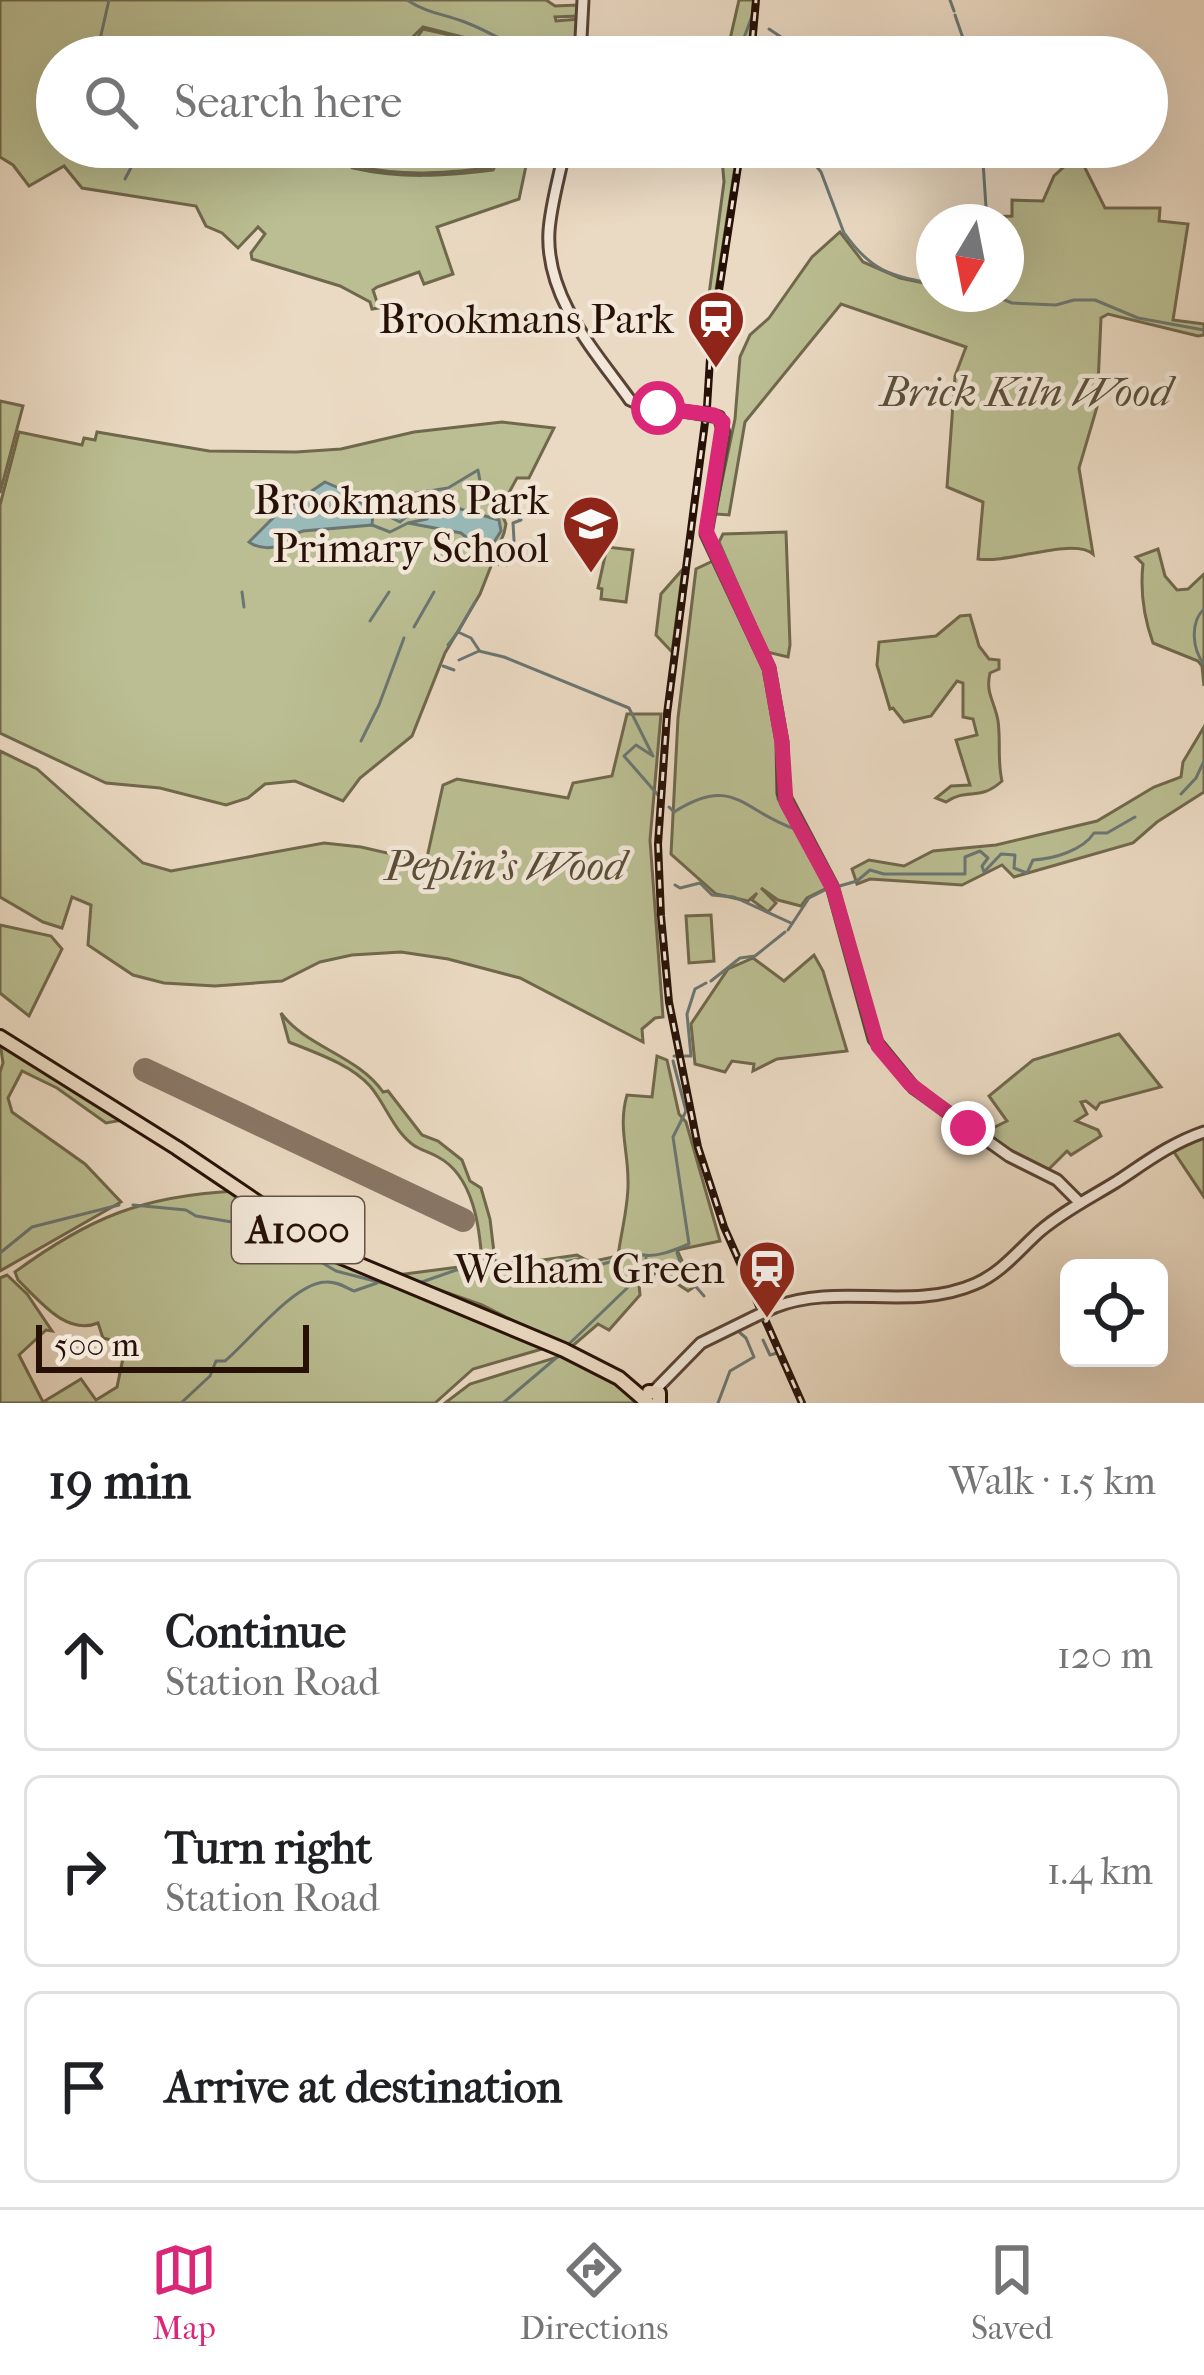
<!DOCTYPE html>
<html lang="en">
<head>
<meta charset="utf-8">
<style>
  :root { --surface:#fff; --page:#f2f2f2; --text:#202124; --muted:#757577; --line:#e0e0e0; --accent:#db2777 }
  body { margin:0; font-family:"IM FELL French Canon",serif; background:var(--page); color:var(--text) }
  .controls { position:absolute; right:36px; bottom:36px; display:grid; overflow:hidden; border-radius:18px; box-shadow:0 12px 48px #0002 }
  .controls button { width:108px; height:108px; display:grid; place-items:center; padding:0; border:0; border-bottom:3px solid var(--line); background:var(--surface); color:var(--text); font:60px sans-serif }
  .compass { position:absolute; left:916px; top:204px; width:108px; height:108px; border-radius:50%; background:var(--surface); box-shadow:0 12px 48px #0002; rotate:190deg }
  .scale { position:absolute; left:36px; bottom:30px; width:273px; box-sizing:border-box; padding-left:12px; border:6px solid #271107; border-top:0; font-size:33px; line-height:42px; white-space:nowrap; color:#271107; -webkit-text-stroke:9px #f2e7d8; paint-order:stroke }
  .stop { position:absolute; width:36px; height:36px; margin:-27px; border:9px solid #db2777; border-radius:50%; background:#fff }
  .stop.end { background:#db2777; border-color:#fff; box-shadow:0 3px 12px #0008 }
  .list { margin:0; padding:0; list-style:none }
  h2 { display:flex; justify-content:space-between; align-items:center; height:156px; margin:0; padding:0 48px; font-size:51px }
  h2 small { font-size:39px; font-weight:400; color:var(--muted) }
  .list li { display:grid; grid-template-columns:78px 1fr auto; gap:36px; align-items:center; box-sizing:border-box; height:192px; margin:0 24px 24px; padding:0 24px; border:3px solid var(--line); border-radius:18px }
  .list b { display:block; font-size:45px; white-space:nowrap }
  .list p { margin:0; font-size:39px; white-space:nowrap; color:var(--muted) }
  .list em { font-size:39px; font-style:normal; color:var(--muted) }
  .icon { flex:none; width:66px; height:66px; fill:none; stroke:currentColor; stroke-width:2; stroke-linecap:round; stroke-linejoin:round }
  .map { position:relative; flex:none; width:1204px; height:1403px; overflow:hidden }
  .search { position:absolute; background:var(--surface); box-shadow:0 12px 48px #0002; left:36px; right:36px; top:36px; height:132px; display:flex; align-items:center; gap:30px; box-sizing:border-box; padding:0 42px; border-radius:66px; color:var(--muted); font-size:45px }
  .sheet { height:804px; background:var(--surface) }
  nav { display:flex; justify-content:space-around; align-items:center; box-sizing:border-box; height:168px; border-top:3px solid var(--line); background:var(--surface); font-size:33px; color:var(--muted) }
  nav a { display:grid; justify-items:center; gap:6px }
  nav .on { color:var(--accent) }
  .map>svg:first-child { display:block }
  .green { fill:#babe92; stroke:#70684c; stroke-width:3 }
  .water { fill:#99bab9; stroke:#6b7672; stroke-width:3 }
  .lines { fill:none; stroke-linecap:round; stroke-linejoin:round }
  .stream { stroke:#6b7672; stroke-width:3 }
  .runway { stroke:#897665; stroke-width:24 }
  .tertiary-casing { stroke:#584336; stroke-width:15 }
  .primary-casing { stroke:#271107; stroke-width:18 }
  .tertiary { stroke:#f2e7d8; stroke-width:9 }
  .primary { stroke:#ebdac3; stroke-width:12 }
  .rail-casing { stroke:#271107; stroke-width:8 }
  .rail { stroke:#f2e7d8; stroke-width:3; stroke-dasharray:9; stroke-linecap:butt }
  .tertiary-bridge-casing { stroke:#584336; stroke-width:15; stroke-linecap:butt }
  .tertiary-bridge { stroke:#f2e7d8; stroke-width:9 }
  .route { stroke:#db2777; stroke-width:15 }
  .labels { text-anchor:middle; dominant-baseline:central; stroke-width:9; stroke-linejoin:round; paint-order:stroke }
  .shield { fill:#f2e7d8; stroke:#645146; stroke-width:3 }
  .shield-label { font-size:39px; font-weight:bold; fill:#271107 }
  .poi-label { font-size:42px; fill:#271107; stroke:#f2e7d8; text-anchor:end }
  .park-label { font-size:42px; font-style:italic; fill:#5a4e38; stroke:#f2e7d8 }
</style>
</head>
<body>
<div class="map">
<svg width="1204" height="1403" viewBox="0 0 1204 1403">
  <rect width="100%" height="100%" fill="#ebdac3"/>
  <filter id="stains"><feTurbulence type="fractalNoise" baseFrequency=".00167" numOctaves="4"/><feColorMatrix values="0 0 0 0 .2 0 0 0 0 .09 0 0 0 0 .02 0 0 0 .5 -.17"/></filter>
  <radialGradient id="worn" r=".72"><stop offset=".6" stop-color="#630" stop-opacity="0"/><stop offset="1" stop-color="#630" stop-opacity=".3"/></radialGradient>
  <g class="green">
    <path d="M0,0h546l9,6 22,-1 1,11 -23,1 1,4 25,-2 -2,29 -25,-7 -6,16h-34l-8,-9 -83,-21 -31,30h-335v90h312l-16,21c48,11 91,8 140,2l12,-23h25l-11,52 -82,28 16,47 -29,10 -5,-12 -42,15 -4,3 6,18 -7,1 -2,-7 -30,-16 -88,-27 -1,-6 14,-19 -7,-7 -20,21 -16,-15 -16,-7 -10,-20 -114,-18 -18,-22 -35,20 -16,-21 -13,-8z"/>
    <path d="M739,0h15l-5,57h-23z"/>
    <path d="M423,29l45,10 -6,18h-65l15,-12z"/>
    <path d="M373,147h62l57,13 -1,8c-47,5 -88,9 -134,-2z"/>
    <path d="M721,147h17l-24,156 -6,-1 16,-120z"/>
    <path d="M1078,154l27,54h55l-1,13 29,3 -15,96 31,4v11l-6,1 -90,-22 -7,4 -4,89 -18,61 14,86c-20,-17 -85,10 -115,5l5,-57 -36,-15 8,-111 11,-29 -125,-43 -96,118 -16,93 -14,-1 20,-95 5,-62 10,-22 19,-17 43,-61 28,-25 23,30 37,16 34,7v9h72v-72h-17v-5l23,-1v-16l31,1 11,-25z"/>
    <path d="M0,401l23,5 -23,87z"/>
    <path d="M502,422l52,6 -25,50h-12l-17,31 6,15 -2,9 -24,61 -35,59 -33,83 -52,42 -17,23 -48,-20 -30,3 -17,14 -22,7 -66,-17 -54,-5 -106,-50v-228l19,-73 63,13 2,-7 11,2 2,-8 112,19 87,1 45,-3 73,-17z"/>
    <path d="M786,532l4,113 -2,12 -21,-5 -48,-110 4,-8z"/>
    <path d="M607,547l26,3 -7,52 -25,-3 1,-10 -4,-1z"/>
    <path d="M1158,549l7,27 12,14 11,-1 16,-15v112l-2,-20 -4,-5 -45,-18c-9,-25 -13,-52 -10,-79l-7,-7z"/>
    <path d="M715,560l48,103 16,77 -1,59 20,29 31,59 -22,11 -6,8 -23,-6 -17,-12 15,15 -8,9 -16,-12 5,-7 -9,8 -32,-7 -45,-40 7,-136 18,-149z"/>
    <path d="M683,569l-11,83 -16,-17 5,-41z"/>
    <path d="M970,615l9,31 10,13 10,1v9l-9,4c-5,20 5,29 8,48 3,20 -1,39 4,60 -23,21 -34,6 -56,21l-10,-4 15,-12 19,-1 -14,-45 21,-5 -4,-16 -10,-2v-34l-6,-2 -26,35 -27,6 -11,-14 -3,1 -13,-44 2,-23 57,-6 24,-20z"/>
    <path d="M627,714h34l-11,126 13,177 -8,1 -13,11 1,13 -123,-64 -72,-19 -47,-7 -49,3 -32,7 -38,19 -67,5 -51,-3 -31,-8 -45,-30 3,-40 -19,-8 -10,31 -19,-6 -43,-25v-146l37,18 106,94 28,8 153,-28 37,4 65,15 17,-77 14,-6 111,19 5,-15 39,-7z"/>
    <path d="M1204,727v65l-47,30 -24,21 -119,34 -12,-12 -40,20 -92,-6 -13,5 -5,-15 17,-9 35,6 29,-15 63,-6 101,-24 57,-34 27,-10 2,-15z"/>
    <path d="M711,915l3,46 -25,2 -3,-47z"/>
    <path d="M0,925l51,11 11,13 -33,67 -29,-23z"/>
    <path d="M814,955l9,16 24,80 -70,8 -24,12 1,-7 -22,-3 -7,11 -30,-8 -4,-40 37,-55 25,-11 31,23z"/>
    <path d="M281,1013c25,34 76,42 102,79l5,-1 34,44 16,6 24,19 8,21 11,7 9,31 5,42 34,1 48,-7 13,7 28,-6c3,-24 11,-51 10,-76 0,-30 -10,-54 -1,-85l25,2 5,-41 10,4 12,54 7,8 34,119 -43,9 17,37 -6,4 -30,-20 -19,14 1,10 -31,35 -11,-6 -29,25 -87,-44 -85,-30 85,-11c-2,-35 -8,-88 -44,-107 -17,-9 -23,-7 -37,-24 -12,-15 -19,-33 -31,-47 -20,-22 -54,-33 -81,-44z"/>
    <path d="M1119,1034l42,53 -61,16 -4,6 -10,-8 -5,1 6,12 -11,7 22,9 3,6 -30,19 -4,-4 -19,19c-24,-10 -43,-24 -65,-37l24,-12 -18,-25 44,-36z"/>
    <path d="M0,1042l123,78 -17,3 -49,-35 -35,-17 -14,27 4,14 73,52 36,38 -121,69v-199l3,-9z"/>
    <path d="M1204,1137v60l-32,-48z"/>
    <path d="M235,1191l100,68 214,88 -76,22 -38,34h-435v-125l7,-3 20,19 25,37 -6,-1 -27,25 24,47 38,-23 15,21 21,-13 9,-43 -23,-6 -5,-15c-32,13 -59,-23 -80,-43l-3,-8c75,-55 128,-76 220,-81z"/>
    <path d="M564,1355l64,35 11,13h-194l25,-19z"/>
  </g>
  <g class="water">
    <path d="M325,482l25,11 23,20 -1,12 -69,6 -11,4 -7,10c-13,3 -25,5 -36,-3l27,-27z"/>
    <path d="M450,506l49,14 2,11 -10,16 5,15 -35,-29 -53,-10 19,-4 3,-5 -22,1 -8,7 -12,-6 10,-5z"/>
  </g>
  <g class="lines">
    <g class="stream">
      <path d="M407,0c18,12 35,14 55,21 25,9 48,23 71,36"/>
      <path d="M950,0l4,11"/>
      <path d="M955,15l9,26"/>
      <path d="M769,29l36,24 -2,4"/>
      <path d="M103,50l-2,-15 8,-35"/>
      <path d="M737,57l15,-41"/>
      <path d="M801,147l20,25 23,61"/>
      <path d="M982,147l5,75"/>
      <path d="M125,179l17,-32"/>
      <path d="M845,234c27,38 45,41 89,50"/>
      <path d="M990,294l22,9 44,2 18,-5h21l43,18 66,12"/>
      <path d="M404,495l44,-7 30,-18 5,27 22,4 16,19 -8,3 1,17 -7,25 -11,-3"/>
      <path d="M372,525l18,7 18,-9"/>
      <path d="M242,592l2,15"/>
      <path d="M1204,609c-14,13 -12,40 0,55"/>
      <path d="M370,621l19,-29"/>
      <path d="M414,627l20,-35"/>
      <path d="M458,632l17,-30"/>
      <path d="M448,645l10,-13 13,6 8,12"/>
      <path d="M459,660l20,-9 25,6 125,51 24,48 -17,-11 -12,11 34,39"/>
      <path d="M443,666l11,4"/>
      <path d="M361,741l18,-36 25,-67"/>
      <path d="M1181,794l15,-16 8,-17"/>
      <path d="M669,807l5,5c60,-38 68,-1 121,17"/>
      <path d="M675,885l5,3 20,-5 12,12 22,2 57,26"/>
      <path d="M836,887l21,-6 13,-11 14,4h81v-17l15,-6 8,7 -6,8 2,6 17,-18 14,1 -1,13 13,5 6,-13c21,-1 50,-10 61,-27h13l28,-16"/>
      <path d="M788,930l21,-32 18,-9"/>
      <path d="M711,981l29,-23 15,-2 30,-24"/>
      <path d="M674,1056h2"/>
      <path d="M685,1056h6l-4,-42 8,-25 11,-6"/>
      <path d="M133,1205l53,5 10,6 66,11 74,44 62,16"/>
      <path d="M0,1253l32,-26 87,-22"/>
      <path d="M677,1253l7,20 20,23"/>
      <path d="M419,1283l37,-13 75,-1 48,-10 20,6 40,-11c15,5 36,-4 50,-10l-16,-107 13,-26 -13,-50"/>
      <path d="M763,1340l7,15 7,-2"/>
      <path d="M570,1343l81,-78 -5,-7"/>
      <path d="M181,1403l29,-27 6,-15h9c24,-20 70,-79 101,-79 10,-1 19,5 28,9l23,-8"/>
      <path d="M503,1403l53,-45"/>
      <path d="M718,1403l12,-32 24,-14 -8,-19 -8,-7"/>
    </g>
    <path class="runway" d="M145,1070l318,150"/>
    <defs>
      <g id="tertiary">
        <path d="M580,57l3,-57"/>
        <path d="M565,147c-5,28 -14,56 -16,84 -4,66 45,119 81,169l11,5 55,8"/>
        <path d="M719,417l5,16 -18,101 63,134 13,74 1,51 49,93 42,153 40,49 95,68 48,24 23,23"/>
        <path d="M775,1307c64,-25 136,5 200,-23 26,-11 43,-33 64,-52 23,-20 51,-34 77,-50 29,-19 55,-39 88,-50"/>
        <path d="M655,1390l46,-47 53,-26"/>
      </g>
      <g id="primary">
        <path d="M0,1037l177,111 157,106 230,96 55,28 29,25"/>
        <path d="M649,1392l10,1v10"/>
      </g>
    </defs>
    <use href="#tertiary" class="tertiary-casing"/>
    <use href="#primary" class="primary-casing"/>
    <use href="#tertiary" class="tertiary"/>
    <use href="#primary" class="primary"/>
    <defs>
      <g id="rail">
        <path d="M751,57l5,-57"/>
        <path d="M741,147l-30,196 -4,64 -40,307 -9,130 3,72 8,86 29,145 26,80 78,176"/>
      </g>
    </defs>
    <use href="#rail" class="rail-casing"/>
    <use href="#rail" class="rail"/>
    <defs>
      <g id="tertiary-bridge">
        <path d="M696,413l23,4"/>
        <path d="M754,1317l21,-10"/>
      </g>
    </defs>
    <use href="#tertiary-bridge" class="tertiary-bridge-casing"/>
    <use href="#tertiary-bridge" class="tertiary-bridge"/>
  </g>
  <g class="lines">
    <path class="route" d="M658,408l56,7 9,7 -17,109 63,137 13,74 4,60 47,87 45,157 32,38 58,44"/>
  </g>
  <defs>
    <symbol id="station-pin" viewBox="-11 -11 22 30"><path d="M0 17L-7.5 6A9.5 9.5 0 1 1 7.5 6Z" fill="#8f2418" stroke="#f2e7d8"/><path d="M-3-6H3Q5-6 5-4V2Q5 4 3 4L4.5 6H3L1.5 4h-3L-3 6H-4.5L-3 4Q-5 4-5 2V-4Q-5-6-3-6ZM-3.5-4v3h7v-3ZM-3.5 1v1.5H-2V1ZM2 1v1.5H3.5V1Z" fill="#fff"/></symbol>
    <symbol id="school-pin" viewBox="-11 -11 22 30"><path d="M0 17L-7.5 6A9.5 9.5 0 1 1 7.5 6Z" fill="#8f2418" stroke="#f2e7d8"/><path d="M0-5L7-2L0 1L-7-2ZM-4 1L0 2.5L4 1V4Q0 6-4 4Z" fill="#fff"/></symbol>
  </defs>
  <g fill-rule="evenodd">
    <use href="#station-pin" x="683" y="286" width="66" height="90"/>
    <use href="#school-pin" x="558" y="491" width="66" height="90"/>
    <use href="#station-pin" x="734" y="1236" width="66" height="90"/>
  </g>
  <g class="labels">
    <rect class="shield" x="232" y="1197" width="132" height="66" rx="9"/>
    <g class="shield-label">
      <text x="298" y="1230">A1000</text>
    </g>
    <g class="poi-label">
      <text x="674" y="319">Brookmans Park</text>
      <text x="549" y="500">Brookmans Park<tspan x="549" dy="48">Primary School</tspan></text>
      <text x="725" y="1269">Welham Green</text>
    </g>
    <g class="park-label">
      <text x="1026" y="392">Brick Kiln Wood</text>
      <text x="505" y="866">Peplin's Wood</text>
    </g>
  </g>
  <rect width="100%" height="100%" filter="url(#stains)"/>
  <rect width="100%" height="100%" fill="url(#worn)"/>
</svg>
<div class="controls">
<button><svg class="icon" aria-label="locate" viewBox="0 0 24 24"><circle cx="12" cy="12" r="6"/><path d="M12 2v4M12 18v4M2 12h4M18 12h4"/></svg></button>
</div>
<svg class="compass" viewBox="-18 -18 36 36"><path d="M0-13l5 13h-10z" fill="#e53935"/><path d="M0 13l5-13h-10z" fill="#757577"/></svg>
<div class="scale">500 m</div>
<div class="stop" style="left:658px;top:408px"></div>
<div class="stop end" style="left:968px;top:1128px"></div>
<div class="search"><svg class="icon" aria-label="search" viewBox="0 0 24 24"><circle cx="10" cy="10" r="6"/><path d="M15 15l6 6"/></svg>Search here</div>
</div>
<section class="sheet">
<h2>19 min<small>Walk · 1.5 km</small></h2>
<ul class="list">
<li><svg class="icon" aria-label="ahead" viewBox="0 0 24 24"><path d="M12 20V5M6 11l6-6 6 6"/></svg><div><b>Continue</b><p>Station Road</p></div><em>120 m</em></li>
<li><svg class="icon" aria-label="right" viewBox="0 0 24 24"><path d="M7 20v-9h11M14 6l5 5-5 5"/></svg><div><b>Turn right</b><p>Station Road</p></div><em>1.4 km</em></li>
<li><svg class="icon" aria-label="arrive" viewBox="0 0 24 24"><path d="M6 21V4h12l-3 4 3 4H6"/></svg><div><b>Arrive at destination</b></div></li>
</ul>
</section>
<nav>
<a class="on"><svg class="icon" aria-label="map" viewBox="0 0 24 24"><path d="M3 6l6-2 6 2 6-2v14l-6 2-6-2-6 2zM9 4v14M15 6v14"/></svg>Map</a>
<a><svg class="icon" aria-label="directions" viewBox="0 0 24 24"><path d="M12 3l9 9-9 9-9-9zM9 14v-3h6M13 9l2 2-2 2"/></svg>Directions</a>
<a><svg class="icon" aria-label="saved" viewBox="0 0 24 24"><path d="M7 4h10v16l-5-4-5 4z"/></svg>Saved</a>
</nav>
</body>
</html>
